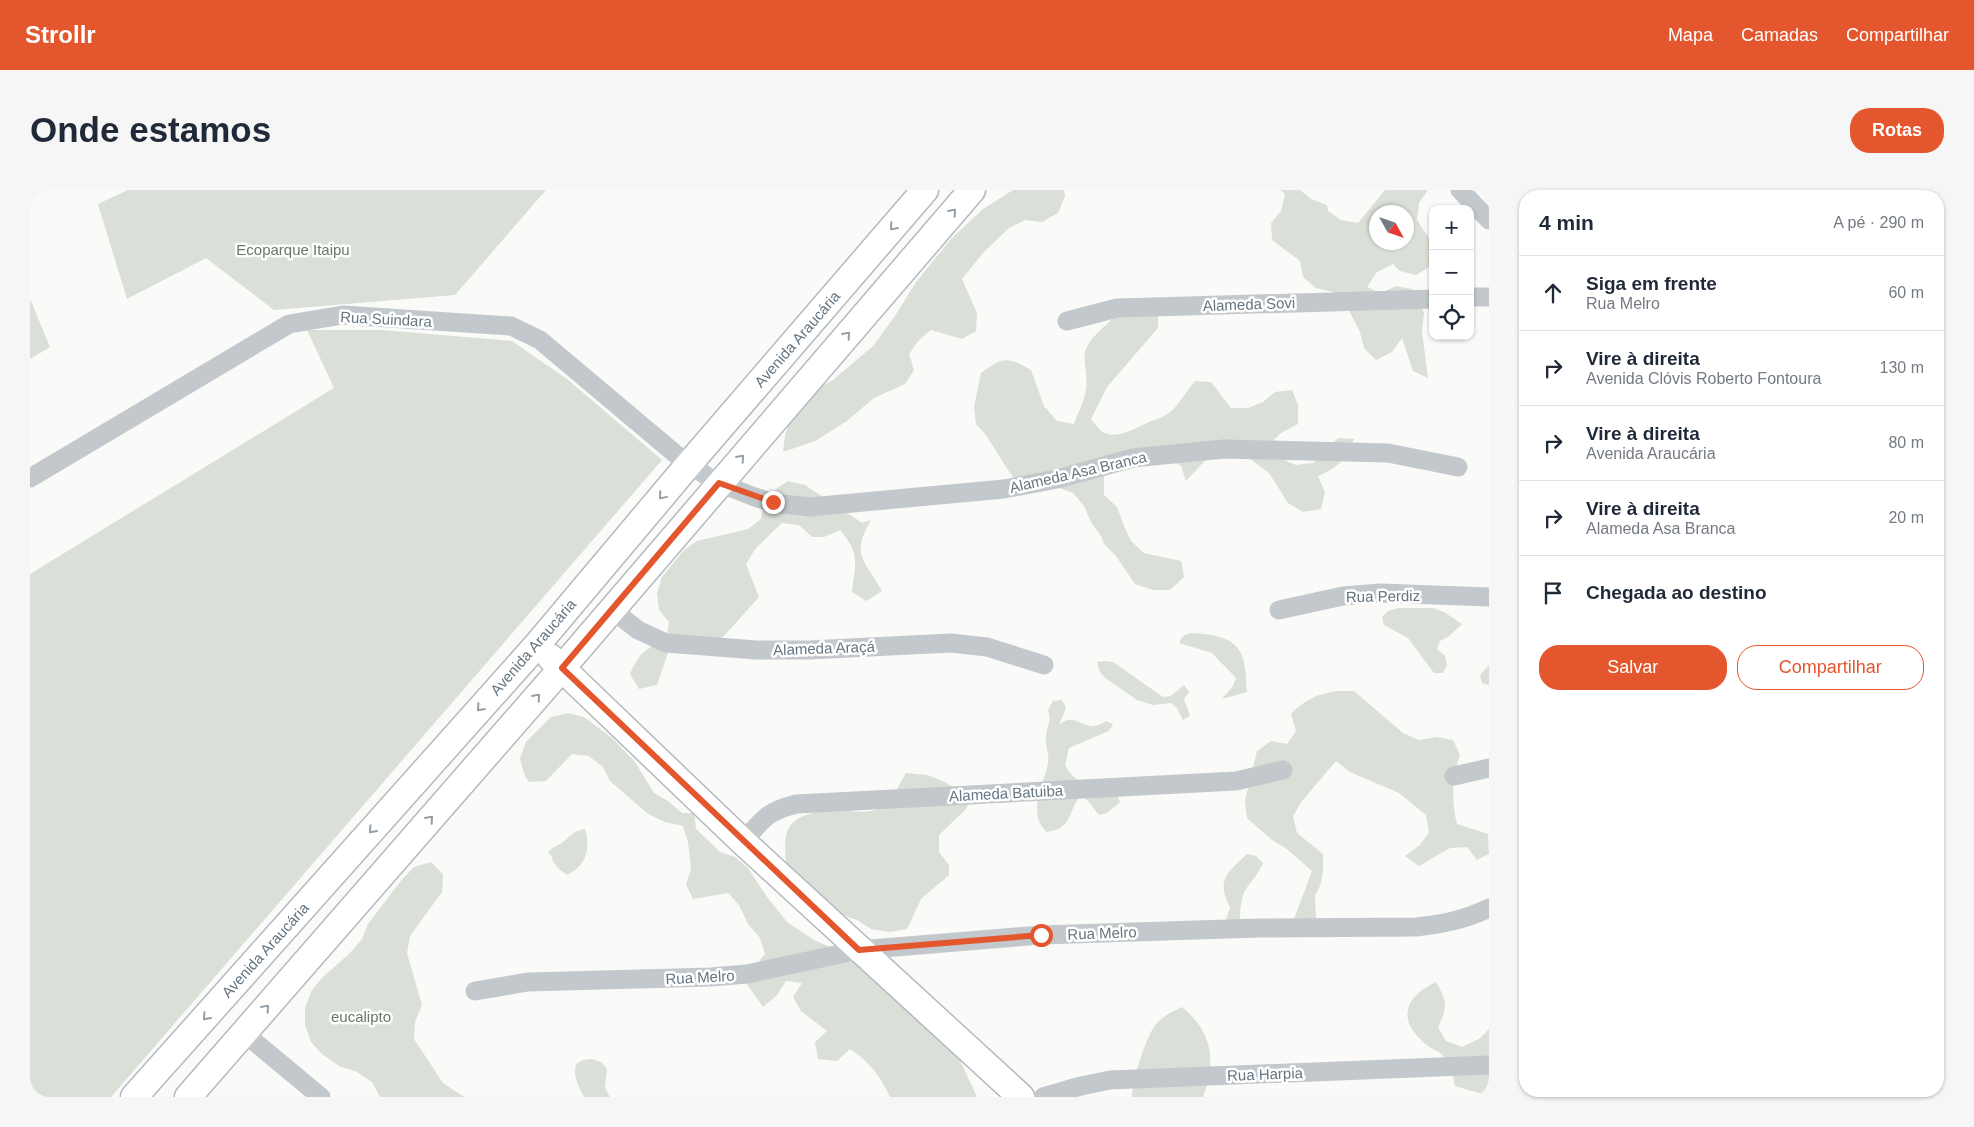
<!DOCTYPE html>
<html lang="pt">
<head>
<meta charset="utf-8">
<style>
  :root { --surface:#fff; --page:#f6f6f7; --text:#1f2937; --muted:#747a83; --line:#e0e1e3; --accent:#e4572e }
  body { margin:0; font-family:Helvetica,sans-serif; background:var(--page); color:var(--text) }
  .controls { position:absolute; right:15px; top:15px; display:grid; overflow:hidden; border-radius:10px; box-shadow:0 1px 4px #0004 }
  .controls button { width:45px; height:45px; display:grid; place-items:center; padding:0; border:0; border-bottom:1px solid var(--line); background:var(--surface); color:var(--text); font:25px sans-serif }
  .compass { position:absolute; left:1339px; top:15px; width:45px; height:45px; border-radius:50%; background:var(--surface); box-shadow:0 1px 4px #0004; rotate:130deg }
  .stop { position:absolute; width:15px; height:15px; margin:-11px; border:4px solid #e4572e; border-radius:50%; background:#fff }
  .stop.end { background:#e4572e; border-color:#fff; box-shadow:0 1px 5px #0008 }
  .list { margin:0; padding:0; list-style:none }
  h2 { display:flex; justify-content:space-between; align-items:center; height:65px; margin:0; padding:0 20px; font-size:21px }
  h2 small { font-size:16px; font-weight:400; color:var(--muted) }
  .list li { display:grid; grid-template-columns:32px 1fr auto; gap:15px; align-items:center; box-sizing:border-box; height:75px; padding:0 20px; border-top:1px solid var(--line) }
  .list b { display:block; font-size:19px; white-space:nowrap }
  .list p { margin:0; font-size:16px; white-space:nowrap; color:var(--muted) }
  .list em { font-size:16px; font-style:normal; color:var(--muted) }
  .actions { display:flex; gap:10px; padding:15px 20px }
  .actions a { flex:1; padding:11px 0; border:1px solid var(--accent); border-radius:20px; text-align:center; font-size:18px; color:var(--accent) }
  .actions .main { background:var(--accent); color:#fff }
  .icon { flex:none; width:28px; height:28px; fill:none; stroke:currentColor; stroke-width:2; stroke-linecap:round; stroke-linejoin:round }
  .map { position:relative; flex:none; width:1459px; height:907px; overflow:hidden; border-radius:20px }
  header { display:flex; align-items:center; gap:30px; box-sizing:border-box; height:70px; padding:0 25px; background:var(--accent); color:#fff }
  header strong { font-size:24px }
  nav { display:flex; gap:28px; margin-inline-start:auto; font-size:18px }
  .intro { display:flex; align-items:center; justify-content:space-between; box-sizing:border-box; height:120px; padding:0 30px }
  h1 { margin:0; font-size:35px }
  .button { padding:12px 22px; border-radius:20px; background:var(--accent); color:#fff; font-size:18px; font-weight:700 }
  main { display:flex; gap:30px; padding:0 30px }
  aside { flex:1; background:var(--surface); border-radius:20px; box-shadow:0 1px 4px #0004 }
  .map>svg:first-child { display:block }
  .green { fill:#dadfd7; fill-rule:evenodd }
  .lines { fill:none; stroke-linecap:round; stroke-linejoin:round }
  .secondary-casing { stroke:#b3babf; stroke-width:29 }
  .street { stroke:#c3c8cc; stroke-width:19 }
  .secondary { stroke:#fff; stroke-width:26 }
  .oneway { stroke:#939fa8 }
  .route { stroke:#e4572e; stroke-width:6 }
  .labels { text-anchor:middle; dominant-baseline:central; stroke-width:5; stroke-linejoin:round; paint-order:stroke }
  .park-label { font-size:15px; fill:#687a64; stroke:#fff }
  .street-label { font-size:15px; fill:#657683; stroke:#fff }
</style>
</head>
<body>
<header>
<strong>Strollr</strong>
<nav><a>Mapa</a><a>Camadas</a><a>Compartilhar</a></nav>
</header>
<div class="intro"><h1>Onde estamos</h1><a class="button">Rotas</a></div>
<main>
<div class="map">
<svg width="1459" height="907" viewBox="0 0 1459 907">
  <rect width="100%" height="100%" fill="#fafaf8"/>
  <g class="green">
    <path d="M98,0h418l-91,105 -181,15 -68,-52 -79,41 -29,-95z"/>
    <path d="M983,0h51l1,6 -7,17 -16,9 -17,-2 -16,8 -26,25 -21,26 15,34 -1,18 -14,8 -31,-9 -13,11 -9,13 5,16 -9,14 -31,14 -27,23 -32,20 -32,11 2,-17 6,-16 24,-29 18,-10 40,-34 22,-30 21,-34 35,-43 32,-30z"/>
    <path d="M1250,0h20l11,9 16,6 1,6 13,9 17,3 27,-33h43l-9,13 -2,17 16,24 -2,22 -15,9 -16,-4 -7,-7 -16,8 -10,15 14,6 15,-7 16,3 -7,16 13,-7 6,15 -2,18 6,47 -15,-7 -11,-33 -10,14 -16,8 -12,-12 -4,-16 -16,-31 -11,-9 -17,-4 -13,-11 -3,-16 -28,-21 -1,-17 10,-12 4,-17zM1346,22h30v30h-30z"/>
    <path d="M0,109l20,48 -20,12z"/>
    <path d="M1128,121v17l-51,59 -16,32c3,3 7,9 10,12 16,10 34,-3 48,-9 11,-4 19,-6 27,-16 7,-8 12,-17 19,-25l16,1 20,26h17l15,-6 12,-10 17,-2 6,15v19l-17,9 -12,12 11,13 16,7 17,-2 25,-25 16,1c-9,21 -15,28 -36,37l7,16 -4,17 -18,3 -15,-9 -19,-30 -28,-21h-28l-27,29 -5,-15 -15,-10 -54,5 -8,16v18l13,12 7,19 7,15 13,12 37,8 3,16 -14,13h-17l-18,-6 -19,-28 -12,-12 -3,-8 -10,-14 -7,-16 -11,-13 -17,-6 -8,3 -18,3 -13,-11 -11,-15 -20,-32 -10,-11 -2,-17 7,-34c22,-16 26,-17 50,-3l13,36 13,15 17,3c4,-11 10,-23 12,-34 2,-11 -3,-32 -1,-39 5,-14 19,-23 28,-33z"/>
    <path d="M277,140h74l131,11 55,38 95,81 -551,637h-81v-523l304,-186z"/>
    <path d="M758,291l17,4 57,38 9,-3c-21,36 -6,40 11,71l-16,10 -14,-9c3,-29 9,-37 -12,-62l-16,7h-12l-13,-12 -17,-2 -26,25 -10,16 13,33 -35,39 -9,6 -46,8 -12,35 -18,4 -9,-15c9,-21 16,-26 36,-34l3,-18 -10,-12 -2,-17 5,-16 22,-27 13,-9 51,-12 13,-10c4,-23 8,-25 27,-38z"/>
    <path d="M1368,418h35l11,4 18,12 -14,13 -8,4 -3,8 8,7 2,9 -4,8h-9l-26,-35 -24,-13 -2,-8 6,-6z"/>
    <path d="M1161,443c7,0 13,1 20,2 35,6 34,26 36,57l-25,7 11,-13 3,-8 -24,-25 -33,-10 4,-7z"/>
    <path d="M1075,471l8,1 50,35 8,-1 13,-11 5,7 -5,7 6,17 -7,4 -6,-12 -6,-5 -18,2 -16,-5 -33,-23 -5,-7 -2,-8z"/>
    <path d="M1459,475v20l-7,-2 -2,-8z"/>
    <path d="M1306,501h18l49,42 16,7 18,-3 16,3 7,15c-8,22 -9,46 -3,69l31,10 1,20 -12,6 -10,-13 -17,1 -31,18 -14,-10 15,-11 9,-13 -3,-17 -27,-22 -49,-21 -14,-11 -34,40 -9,15 4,17 26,21c0,14 1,29 -8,41l1,24h-22l18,-48 -25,-22 -15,-9 -25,-22 -2,-17 12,-50 14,-10 16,3 9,-13 -5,-17c15,-15 25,-19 45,-23z"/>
    <path d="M1032,510l4,8 -7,17c19,-16 24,12 47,-4l7,3 -4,7 -40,17 -4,17c11,21 31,23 52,29l3,8 -13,11 -8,2 -11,-14 -7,-6c-14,16 -7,33 -34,37 -21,-18 -3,-47 1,-69 2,-10 -4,-18 -2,-27 1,-11 6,-15 2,-26l5,-9z"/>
    <path d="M538,523l16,4 27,20 24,25 19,31 14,8 14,12h12l2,16 24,23 15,5 13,11 19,29 20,25 27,18 31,13 17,17 26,19 71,69 18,39h-87c-9,-20 -21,-36 -40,-48l-13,12 -19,-2 -3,-17 12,-11 -26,-20 -8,-14 9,-14 -16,-2 -9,14 -14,12 -19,-27 21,-26 -5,-16 -12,-14 -9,-19 -11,-12 -35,6 -7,-15 5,-15 -3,-27 -5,-16 -18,-4 -17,-8 -38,-33 -7,-14 -14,-11 -17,-2 -26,27 -17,1 -5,-8 -4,-16 6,-16 25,-25z"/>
    <path d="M876,583c6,1 14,1 20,2 17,4 31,15 47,22l-8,13 -26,25v17l10,13v10l-28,24 -14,30 -17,3 -19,-3 -14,-9 -17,-6 -53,-47c-3,-24 -6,-45 22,-53 8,-3 18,-5 27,-4 16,1 34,5 49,-4 7,-5 16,-25 21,-33z"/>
    <path d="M555,639c6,20 1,37 -18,46 -4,-3 -10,-7 -13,-12 -3,-5 -1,-7 -6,-11 5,-5 9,-6 14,-9 10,-8 9,-11 23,-14z"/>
    <path d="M1217,664l9,2 7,7c-5,13 -15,20 -20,32 -3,9 -3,19 -3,29l-15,-1 5,-16c-14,-27 -3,-34 17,-53z"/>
    <path d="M401,672l12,12 -1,18 -32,44 -3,17 15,52 -7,17 -1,17 29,44 21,14h-84l-8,-15 -15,-10 -18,-6 -17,-12 -11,-12 -6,-17v-17l7,-18 11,-13 26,-23 13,-15 6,-15 32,-42 14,-15z"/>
    <path d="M1406,792c11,19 12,25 2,45l8,14 16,6 17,-8 10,-10v67l-34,-10c-2,-11 -4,-20 -11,-29 -3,-5 -10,-7 -16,-11 -31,-24 -26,-48 8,-64z"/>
    <path d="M1152,817c31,26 34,53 21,90h-71c0,-16 13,-57 22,-70 7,-10 17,-15 28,-20z"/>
    <path d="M561,869l10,3 6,7 -2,19 5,9h-26c-6,-12 -11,-19 -8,-33l7,-4z"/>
  </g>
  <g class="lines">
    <defs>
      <g id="secondary">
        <path d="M520,467l193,185 278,255"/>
        <path d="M104,907l402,-451 153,-182 236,-274"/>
        <path d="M158,907l374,-429 410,-478"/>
      </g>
    </defs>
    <use href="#secondary" class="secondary-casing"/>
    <g class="street">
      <path d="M1430,0l29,30"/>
      <path d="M1440,107h19"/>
      <path d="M1037,131l50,-13 316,-9"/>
      <path d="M0,288l259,-154 54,-9 168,11 29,14 139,117 35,24 38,15 21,7 37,4 194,-18 53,-10 76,-21 91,-9 164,4 70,14"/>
      <path d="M581,419l27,21 28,13 90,7h53l142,-7 36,4 57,18"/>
      <path d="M1249,420l64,-14 38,-3 108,4"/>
      <path d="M1424,586l35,-8"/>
      <path d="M713,652c20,-23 23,-30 53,-38l440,-23 47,-11"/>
      <path d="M445,801l53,-9 183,-5 36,-3 112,-24 182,-15 218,-7 157,-1c26,-3 49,-7 73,-19"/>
      <path d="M214,843l77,64"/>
      <path d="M1013,907l38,-11 29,-6 379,-15"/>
    </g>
    <use href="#secondary" class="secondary"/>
  </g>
  <defs><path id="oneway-chevron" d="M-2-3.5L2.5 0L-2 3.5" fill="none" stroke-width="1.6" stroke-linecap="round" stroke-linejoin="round" transform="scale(1.25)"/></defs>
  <g class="oneway">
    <use href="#oneway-chevron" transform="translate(923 22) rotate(-49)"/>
    <use href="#oneway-chevron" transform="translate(863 37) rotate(131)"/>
    <use href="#oneway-chevron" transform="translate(817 145) rotate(-49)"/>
    <use href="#oneway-chevron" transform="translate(711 268) rotate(-49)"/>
    <use href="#oneway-chevron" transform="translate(632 306) rotate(130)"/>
    <use href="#oneway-chevron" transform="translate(507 507) rotate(-49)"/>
    <use href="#oneway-chevron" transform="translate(450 518) rotate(132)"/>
    <use href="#oneway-chevron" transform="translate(400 629) rotate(-49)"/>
    <use href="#oneway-chevron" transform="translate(342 640) rotate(132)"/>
    <use href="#oneway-chevron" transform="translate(236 818) rotate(-49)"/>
    <use href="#oneway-chevron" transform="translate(176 827) rotate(132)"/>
  </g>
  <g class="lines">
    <path class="route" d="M743,312l-54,-19 -157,185 297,282 182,-15"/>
  </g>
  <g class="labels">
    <g class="park-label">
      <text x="263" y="59">Ecoparque Itaipu</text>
      <text x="331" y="826">eucalipto</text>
    </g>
    <g class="street-label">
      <text transform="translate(1219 114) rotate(-2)">Alameda Sovi</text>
      <text transform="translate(356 129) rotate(3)">Rua Suindara</text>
      <text transform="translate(767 149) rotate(-49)">Avenida Araucária</text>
      <text transform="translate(1048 282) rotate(-13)">Alameda Asa Branca</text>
      <text transform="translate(1353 406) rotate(-1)">Rua Perdiz</text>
      <text transform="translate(503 457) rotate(-49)">Avenida Araucária</text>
      <text transform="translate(794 458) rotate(-2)">Alameda Araçá</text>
      <text transform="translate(976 603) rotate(-3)">Alameda Batuiba</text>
      <text transform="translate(1072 743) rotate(-2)">Rua Melro</text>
      <text transform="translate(235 760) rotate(-48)">Avenida Araucária</text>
      <text transform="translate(670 787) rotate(-3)">Rua Melro</text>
      <text transform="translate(1235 884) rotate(-2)">Rua Harpia</text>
    </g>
  </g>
</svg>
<div class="controls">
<button>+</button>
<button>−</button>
<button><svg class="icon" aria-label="locate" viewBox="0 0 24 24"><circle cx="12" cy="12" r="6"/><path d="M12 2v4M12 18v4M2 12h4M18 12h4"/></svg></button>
</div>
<svg class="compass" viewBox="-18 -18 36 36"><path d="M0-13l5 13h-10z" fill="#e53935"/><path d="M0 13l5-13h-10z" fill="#747a83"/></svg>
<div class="stop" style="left:1011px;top:745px"></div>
<div class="stop end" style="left:743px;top:312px"></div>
</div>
<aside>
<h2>4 min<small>A pé · 290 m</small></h2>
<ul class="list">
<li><svg class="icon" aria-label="ahead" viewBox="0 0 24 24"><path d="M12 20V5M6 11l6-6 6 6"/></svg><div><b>Siga em frente</b><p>Rua Melro</p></div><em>60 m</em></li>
<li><svg class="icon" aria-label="right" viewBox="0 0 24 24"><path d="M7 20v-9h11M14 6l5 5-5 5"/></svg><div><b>Vire à direita</b><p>Avenida Clóvis Roberto Fontoura</p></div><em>130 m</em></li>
<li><svg class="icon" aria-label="right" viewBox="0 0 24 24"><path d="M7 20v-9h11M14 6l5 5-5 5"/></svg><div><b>Vire à direita</b><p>Avenida Araucária</p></div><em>80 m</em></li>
<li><svg class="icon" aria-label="right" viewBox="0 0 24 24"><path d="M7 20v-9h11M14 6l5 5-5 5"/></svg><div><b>Vire à direita</b><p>Alameda Asa Branca</p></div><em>20 m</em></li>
<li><svg class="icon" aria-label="arrive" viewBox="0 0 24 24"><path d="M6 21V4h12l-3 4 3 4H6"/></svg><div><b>Chegada ao destino</b></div></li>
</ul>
<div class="actions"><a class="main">Salvar</a><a>Compartilhar</a></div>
</aside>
</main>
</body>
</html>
